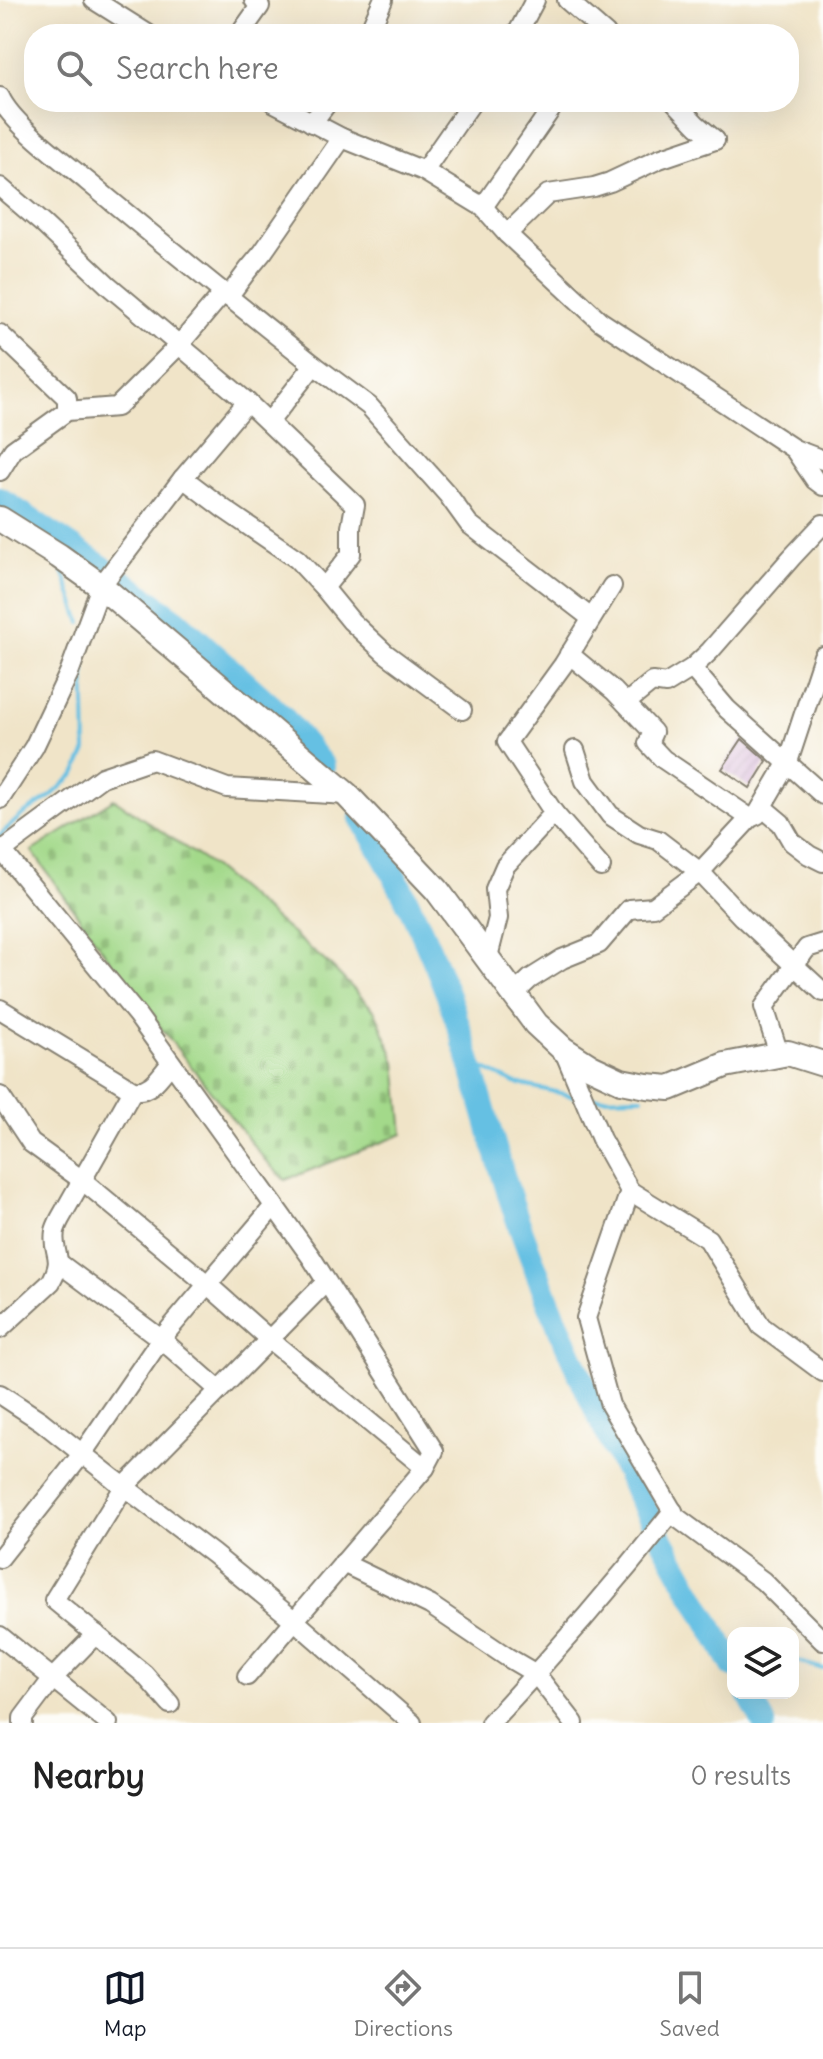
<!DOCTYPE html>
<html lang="en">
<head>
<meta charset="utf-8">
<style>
  :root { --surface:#fff; --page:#f6f6f6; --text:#222; --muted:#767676; --line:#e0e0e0; --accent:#111827 }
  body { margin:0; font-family:Delius,sans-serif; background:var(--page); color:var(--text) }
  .controls { position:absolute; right:24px; bottom:24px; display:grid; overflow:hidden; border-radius:16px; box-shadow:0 8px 32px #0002 }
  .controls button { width:72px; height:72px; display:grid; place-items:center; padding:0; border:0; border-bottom:2px solid var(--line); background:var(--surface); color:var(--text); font:40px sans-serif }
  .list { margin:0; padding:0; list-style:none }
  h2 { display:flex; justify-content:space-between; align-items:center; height:104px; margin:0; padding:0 32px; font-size:34px }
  h2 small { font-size:26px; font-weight:400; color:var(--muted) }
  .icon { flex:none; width:44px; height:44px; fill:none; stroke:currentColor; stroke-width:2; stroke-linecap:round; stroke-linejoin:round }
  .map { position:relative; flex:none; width:823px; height:1723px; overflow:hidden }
  .search { position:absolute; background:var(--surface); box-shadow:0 8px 32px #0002; left:24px; right:24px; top:24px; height:88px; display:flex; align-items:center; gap:20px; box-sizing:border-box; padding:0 28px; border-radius:32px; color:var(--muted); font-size:30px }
  .sheet { height:224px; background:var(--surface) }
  nav { display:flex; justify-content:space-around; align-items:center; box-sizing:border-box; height:112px; border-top:2px solid var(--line); background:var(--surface); font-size:22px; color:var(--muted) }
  nav a { display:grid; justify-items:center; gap:4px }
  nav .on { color:var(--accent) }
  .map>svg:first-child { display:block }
  .cemetery { fill:url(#cemetery-stones); stroke:#607a53; stroke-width:2 }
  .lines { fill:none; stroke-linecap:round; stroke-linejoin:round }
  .stream { stroke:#65c0e3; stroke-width:4 }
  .river { stroke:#65c0e3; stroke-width:24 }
  .building { fill:url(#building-hatch) }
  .minor-casing { stroke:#868072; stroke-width:22 }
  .major-casing { stroke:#868072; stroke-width:28 }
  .minor { stroke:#fff; stroke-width:18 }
  .major { stroke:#fff; stroke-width:24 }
</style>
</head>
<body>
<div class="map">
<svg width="823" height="1723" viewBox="0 0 823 1723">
  <defs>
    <pattern id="cemetery-stones" width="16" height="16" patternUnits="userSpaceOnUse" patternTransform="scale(2)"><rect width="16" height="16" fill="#a3d98a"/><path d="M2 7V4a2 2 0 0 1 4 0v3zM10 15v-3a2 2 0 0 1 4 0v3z" fill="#8cba76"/></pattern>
    <pattern id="building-hatch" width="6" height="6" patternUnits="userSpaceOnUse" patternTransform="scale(2)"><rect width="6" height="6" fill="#c799d1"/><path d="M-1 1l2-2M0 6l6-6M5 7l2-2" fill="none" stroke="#a17ca9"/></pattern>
  </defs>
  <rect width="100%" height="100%" fill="#fdfcf7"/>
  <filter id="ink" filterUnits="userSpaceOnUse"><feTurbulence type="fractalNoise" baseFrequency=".0125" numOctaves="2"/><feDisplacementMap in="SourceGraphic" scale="16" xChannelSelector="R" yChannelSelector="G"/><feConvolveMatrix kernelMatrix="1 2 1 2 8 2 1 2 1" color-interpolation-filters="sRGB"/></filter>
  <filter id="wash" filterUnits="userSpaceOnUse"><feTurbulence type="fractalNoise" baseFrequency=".006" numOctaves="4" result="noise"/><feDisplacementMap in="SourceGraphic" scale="32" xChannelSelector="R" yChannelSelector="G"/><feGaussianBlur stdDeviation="1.8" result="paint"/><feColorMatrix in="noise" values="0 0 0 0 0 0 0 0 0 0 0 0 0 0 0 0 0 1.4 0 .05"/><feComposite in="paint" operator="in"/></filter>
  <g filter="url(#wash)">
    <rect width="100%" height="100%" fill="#f0e4c8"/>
    <path class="cemetery" d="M114,799l97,66 121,102 43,44 21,51 7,72 -118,46 -20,-20 -134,-170 -99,-139z"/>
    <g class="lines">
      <g class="stream">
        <path d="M63,571l18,52"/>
        <path d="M0,835l21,-19 30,-20 24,-22 11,-23 -2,-99"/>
        <path d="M469,1062l46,21 63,14"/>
        <path d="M591,1098l51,-1"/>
        <path d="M718,1639l15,4"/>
        <path d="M793,1660l30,9"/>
      </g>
      <g class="river">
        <path d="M0,499l111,74 65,47 105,95 42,51"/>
        <path d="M361,818c32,51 59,106 81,162 33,83 50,172 81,255 32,88 70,173 113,256 31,59 65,117 97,175"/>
        <path d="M748,1693l16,30"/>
      </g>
    </g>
    <g id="blocks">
      <path class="building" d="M742,739l25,22 -17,27 -28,-19z"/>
    </g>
  </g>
  <g filter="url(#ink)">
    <use href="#blocks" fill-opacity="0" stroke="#868072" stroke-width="2"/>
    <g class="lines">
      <defs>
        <g id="minor">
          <path d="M94,0l54,34"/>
          <path d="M567,0l39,34"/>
          <path d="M240,34l20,-28 -6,-6"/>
          <path d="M368,34l15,-34"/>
          <path d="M517,34l18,-34"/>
          <path d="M0,97c12,27 62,63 87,84 75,62 151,124 227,184"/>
          <path d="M273,102l69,36 82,33 59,36 24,27 93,87 194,128 29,11"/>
          <path d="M675,102l22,23 18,15"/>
          <path d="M312,123l16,-21"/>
          <path d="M424,171l48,-69"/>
          <path d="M0,187l43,37 66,62 138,116 108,103 -4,22v27l-27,34"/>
          <path d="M483,207l73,-105"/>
          <path d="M507,234l41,-40 46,-7 16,-5 49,-23 56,-19"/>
          <path d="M228,297l20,-27 15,-18 79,-114"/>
          <path d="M0,334l67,64v13"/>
          <path d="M269,422l45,-57 55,41 79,89 21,29 122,94"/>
          <path d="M794,449l21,31 8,6"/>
          <path d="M0,471l13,-21 54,-39 50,-4 63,-63 43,-51"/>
          <path d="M183,478l41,31 73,50 27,29 27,33 34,32 77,57"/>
          <path d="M569,654l45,37 39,41 -5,11 15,16 87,59"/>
          <path d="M692,668l35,41 96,86"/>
          <path d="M626,703l26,-21 14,2 26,-16 18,-17 82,-94 31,-33"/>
          <path d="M575,750l10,31 25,34 29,19 19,6 42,32 42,45 81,75"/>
          <path d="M0,799l34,-52 35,-74 32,-87 82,-108 64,-76"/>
          <path d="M762,807l19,16 11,19 17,13 14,7"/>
          <path d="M554,813l47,54"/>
          <path d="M0,848l137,167 174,242 123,194 -9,17 -178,208"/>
          <path d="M3,850l99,-73 50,-17 75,28 120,7"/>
          <path d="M488,957l10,-39 -3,-29 10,-23 49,-53 -47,-71 56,-77 49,-79"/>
          <path d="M514,994l16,-15 32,-20 37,-15 30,-35 24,-2 47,-35 50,-54 7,-3 31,-53 35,-106"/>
          <path d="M0,1009l133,81c18,3 27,-14 38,-27"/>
          <path d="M563,1049l38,90 29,52 -44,127 24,87 66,112 87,64 60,60"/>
          <path d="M779,1054l-15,-47 43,-59 16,-5"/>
          <path d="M0,1096l31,47 51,37 125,104 62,55 156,129"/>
          <path d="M630,1191l78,48 53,87 62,46"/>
          <path d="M59,1263l102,76 58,51"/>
          <path d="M0,1329l51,-47c15,-27 0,-28 4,-51 1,-4 3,-8 5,-12l73,-129"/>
          <path d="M0,1394l41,27 73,58 99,75 82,67 117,102"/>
          <path d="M0,1558l82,-104 79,-115 113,-133"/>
          <path d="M343,1563l87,42 77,52 29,17 38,49"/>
          <path d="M0,1636l108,87"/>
          <path d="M170,1704l-26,-30 -90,-74 70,-113 202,-205"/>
          <path d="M23,1723v-5l30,-40 43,-44"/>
          <path d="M490,1723c64,-68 125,-139 183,-212"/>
        </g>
        <path id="major" d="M0,519l59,37 42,30 246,209 90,95 99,134 27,25 28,18 30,14 26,5 23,2 55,-23 63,-12 35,11"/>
      </defs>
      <use href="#minor" class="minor-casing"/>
      <use href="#major" class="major-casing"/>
      <use href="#minor" class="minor"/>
      <use href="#major" class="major"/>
    </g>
  </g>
</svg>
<div class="controls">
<button><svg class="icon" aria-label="layers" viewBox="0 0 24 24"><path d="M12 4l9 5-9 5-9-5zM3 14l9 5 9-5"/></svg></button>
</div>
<div class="search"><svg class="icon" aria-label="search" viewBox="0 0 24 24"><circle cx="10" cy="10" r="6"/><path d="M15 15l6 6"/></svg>Search here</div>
</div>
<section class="sheet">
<h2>Nearby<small>0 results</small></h2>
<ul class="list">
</ul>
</section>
<nav>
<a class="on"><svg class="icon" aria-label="map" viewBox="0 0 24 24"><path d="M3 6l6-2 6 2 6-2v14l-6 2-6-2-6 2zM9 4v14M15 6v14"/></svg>Map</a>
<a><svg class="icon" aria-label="directions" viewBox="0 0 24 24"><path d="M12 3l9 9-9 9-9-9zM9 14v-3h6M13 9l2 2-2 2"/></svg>Directions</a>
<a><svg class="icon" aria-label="saved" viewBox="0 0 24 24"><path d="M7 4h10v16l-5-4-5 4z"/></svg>Saved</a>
</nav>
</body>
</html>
